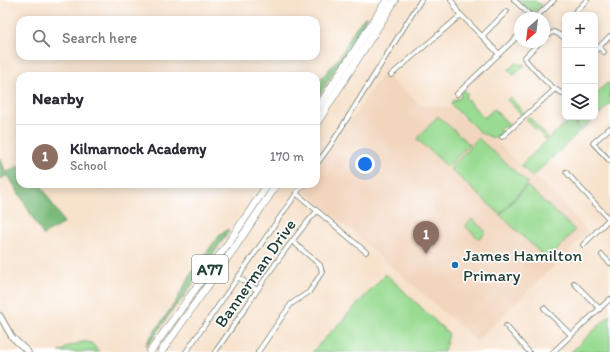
<!DOCTYPE html>
<html lang="en">
<head>
<meta charset="utf-8">
<style>
  :root { --surface:#fff; --page:#f7f7f7; --text:#2b2b33; --muted:#7c7c81; --line:#e1e1e2; --accent:#1f6fb2 }
  body { margin:0; font-family:Itim,sans-serif; background:var(--page); color:var(--text) }
  .controls { position:absolute; right:12px; top:12px; display:grid; overflow:hidden; border-radius:8px; box-shadow:0 2px 10px #0003 }
  .controls button { width:36px; height:36px; display:grid; place-items:center; padding:0; border:0; border-bottom:1px solid var(--line); background:var(--surface); color:var(--text); font:20px sans-serif }
  .compass { position:absolute; left:514px; top:12px; width:36px; height:36px; border-radius:50%; background:var(--surface); box-shadow:0 2px 10px #0003; rotate:208deg }
  .you { position:absolute; left:365px; top:164px; width:14px; height:14px; margin:-10px; border:3px solid #fff; border-radius:50%; background:#1a73e8; box-shadow:0 0 0 6px #1a73e833 }
  .badge { display:grid; place-items:center; width:26px; height:26px; border-radius:50%; background:var(--accent); color:#fff; font-size:13px; font-weight:700 }
  .pin { position:absolute; translate:-50% -33px; filter:drop-shadow(0 1px 2px #0008) }
  .pin::after { content:''; position:absolute; top:21px; width:14px; height:12px; background:inherit; clip-path:polygon(0 0,100% 0,50% 100%) }
  .list { margin:0; padding:0; list-style:none }
  h2 { display:flex; justify-content:space-between; align-items:center; height:52px; margin:0; padding:0 16px; font-size:17px }
  h2 small { font-size:13px; font-weight:400; color:var(--muted) }
  .list li { display:grid; grid-template-columns:26px 1fr auto; gap:12px; align-items:center; box-sizing:border-box; height:64px; padding:0 16px; border-top:1px solid var(--line) }
  .list b { display:block; font-size:15px; white-space:nowrap }
  .list p { margin:0; font-size:13px; white-space:nowrap; color:var(--muted) }
  .list em { font-size:13px; font-style:normal; color:var(--muted) }
  .icon { flex:none; width:22px; height:22px; fill:none; stroke:currentColor; stroke-width:2; stroke-linecap:round; stroke-linejoin:round }
  .map { position:relative; flex:none; width:610px; height:352px; overflow:hidden }
  .search { position:absolute; background:var(--surface); box-shadow:0 2px 10px #0003; left:16px; top:16px; width:304px; height:44px; display:flex; align-items:center; gap:10px; box-sizing:border-box; padding:0 14px; border-radius:12px; color:var(--muted); font-size:15px }
  .panel { position:absolute; background:var(--surface); box-shadow:0 2px 10px #0003; left:16px; top:72px; width:304px; height:116px; border-radius:12px }
  .map>svg:first-child { display:block }
  .built { fill:#f2d5bd }
  .green { fill:#99db92; stroke:#5c8c63 }
  .forest { fill:#7abb7c; stroke:#4c7c58 }
  .lines { fill:none; stroke-linecap:round; stroke-linejoin:round }
  .street-casing { stroke:#6b7769; stroke-width:5.5 }
  .secondary-casing { stroke:#6b7769; stroke-width:7 }
  .highway-casing { stroke:#6b7769; stroke-width:8 }
  .street { stroke:#fff; stroke-width:4 }
  .secondary { stroke:#fff; stroke-width:5.5 }
  .highway { stroke:#fff; stroke-width:7 }
  .poi-dot { fill:#1f6fb2; stroke:#fff; stroke-width:1.5 }
  .labels { text-anchor:middle; dominant-baseline:central; stroke-width:3.5; stroke-linejoin:round; paint-order:stroke }
  .shield { fill:#fff; stroke:#627771; stroke-width:1 }
  .shield-label { font-size:16px; font-weight:bold; fill:#1f3d34 }
  .poi-label { font-size:17px; fill:#1f3d34; stroke:#fff; text-anchor:start }
  .street-label { font-size:17px; fill:#1f3d34; stroke:#fff }
</style>
</head>
<body>
<div class="map">
<svg width="610" height="352" viewBox="0 0 610 352">
  <rect width="100%" height="100%" fill="#fff"/>
  <filter id="ink" filterUnits="userSpaceOnUse"><feTurbulence type="fractalNoise" baseFrequency=".025" numOctaves="2"/><feDisplacementMap in="SourceGraphic" scale="8" xChannelSelector="R" yChannelSelector="G"/><feConvolveMatrix kernelMatrix="1 2 1 2 8 2 1 2 1" color-interpolation-filters="sRGB"/></filter>
  <filter id="wash" filterUnits="userSpaceOnUse"><feTurbulence type="fractalNoise" baseFrequency=".012" numOctaves="4" result="noise"/><feDisplacementMap in="SourceGraphic" scale="16" xChannelSelector="R" yChannelSelector="G"/><feGaussianBlur stdDeviation="0.9" result="paint"/><feColorMatrix in="noise" values="0 0 0 0 0 0 0 0 0 0 0 0 0 0 0 0 0 1.4 0 .05"/><feComposite in="paint" operator="in"/></filter>
  <g filter="url(#wash)">
    <rect width="100%" height="100%" fill="#f7e2cc"/>
    <path class="built" d="M383,73l38,32 29,3 25,21 11,8 10,4 31,32 23,16 38,43 -111,109 -174,-152 4,-5h9v-13z"/>
    <g class="green">
      <path d="M518,0h14l10,5 -7,7h-4l-3,-2z"/>
      <path d="M517,62l3,3 3,-1 2,1 -11,10 -6,-5z"/>
      <path d="M610,83v21l-30,28 -5,-15h20v-22l11,-11z"/>
      <path d="M463,90l2,1 3,3 -3,3 19,21 10,-9 16,17 -2,2 -4,-2 -5,4 2,2 -1,3 -7,3 -12,-5 -30,-28 2,-5 2,1 2,-3 1,1 3,-2 -1,-3z"/>
      <path d="M510,97l14,16 -2,2 -15,-15z"/>
      <path d="M438,116l31,28 -21,23 -31,-28z"/>
      <path d="M529,117l19,20 -2,3 -20,-21z"/>
      <path d="M572,117h2l4,16 -46,44 -11,-12z"/>
      <path d="M478,138l50,45 -28,31 -50,-45z"/>
      <path d="M527,186l48,44 -27,30 -48,-45z"/>
      <path d="M472,219l14,13 -7,7 -14,-13z"/>
      <path d="M386,274l63,60 -5,18h-132z"/>
      <path d="M610,315v37h-39z"/>
      <path d="M82,342c11,-1 11,3 17,10h-40l6,-3 2,-3h4z"/>
    </g>
    <g class="forest">
      <path d="M366,16l-3,8 -8,15 -39,61v-17l9,-9 14,-16 17,-31z"/>
      <path d="M0,158l6,15 14,-8v19h20l24,39 -21,12 -35,-60 -8,4z"/>
      <path d="M228,229l1,3 -2,2 -44,64 -10,11 -21,31 -6,7 1,-5 28,-39 17,-31 26,-35z"/>
    </g>
  </g>
  <g filter="url(#ink)">
    <g class="lines">
      <defs>
        <g id="street">
          <path d="M451,0c5,5 4,11 10,15"/>
          <path d="M514,0l19,18"/>
          <path d="M572,15l15,-15"/>
          <path d="M535,18l19,-18"/>
          <path d="M563,24l2,-3"/>
          <path d="M482,36l25,-25"/>
          <path d="M544,38l3,-3 7,-3 8,4 3,3"/>
          <path d="M540,42l-16,16c10,11 28,33 41,36"/>
          <path d="M599,47l5,5"/>
          <path d="M595,51l15,-15"/>
          <path d="M391,75l70,-60 8,8 30,31"/>
          <path d="M457,94l63,-60"/>
          <path d="M610,128l-17,15 17,18"/>
          <path d="M502,137l53,-48"/>
          <path d="M316,165l14,-19 91,-146"/>
          <path d="M566,172l43,47"/>
          <path d="M296,193l70,59"/>
          <path d="M583,245l27,-27"/>
          <path d="M602,255l8,8"/>
          <path d="M238,277l19,13"/>
          <path d="M574,283l26,26"/>
          <path d="M544,308l27,27"/>
          <path d="M506,326l23,26"/>
          <path d="M186,352l117,-168"/>
          <path d="M215,352c34,-47 63,-98 102,-141"/>
          <path d="M258,352l33,-48 18,-12 13,-20 -2,-7 -28,-24"/>
          <path d="M553,352l57,-53"/>
        </g>
        <path id="secondary" d="M0,316l12,21 16,15"/>
        <g id="highway">
          <path d="M316,111l71,-111"/>
          <path d="M316,124l79,-124"/>
          <path d="M150,352l79,-110 39,-58"/>
          <path d="M161,352l74,-105 42,-63"/>
        </g>
      </defs>
      <use href="#street" class="street-casing"/>
      <use href="#secondary" class="secondary-casing"/>
      <use href="#highway" class="highway-casing"/>
      <use href="#street" class="street"/>
      <use href="#secondary" class="secondary"/>
      <use href="#highway" class="highway"/>
    </g>
  </g>
  <circle class="poi-dot" cx="455" cy="265" r="4"/>
  <g class="labels">
    <rect class="shield" x="192" y="255" width="36" height="28" rx="3"/>
    <g class="shield-label">
      <text x="210" y="269">A77</text>
    </g>
    <g class="poi-label">
      <text x="463" y="255">James Hamilton<tspan x="463" dy="20">Primary</tspan></text>
    </g>
    <g class="street-label">
      <text transform="translate(255 273) rotate(-55)">Bannerman Drive</text>
    </g>
  </g>
</svg>
<div class="controls">
<button>+</button>
<button>−</button>
<button><svg class="icon" aria-label="layers" viewBox="0 0 24 24"><path d="M12 4l9 5-9 5-9-5zM3 14l9 5 9-5"/></svg></button>
</div>
<svg class="compass" viewBox="-18 -18 36 36"><path d="M0-13l5 13h-10z" fill="#e53935"/><path d="M0 13l5-13h-10z" fill="#7c7c81"/></svg>
<div class="you"></div>
<div class="pin badge" style="left:426px;top:254px;background:#8d6e63">1</div>
<div class="search"><svg class="icon" aria-label="search" viewBox="0 0 24 24"><circle cx="10" cy="10" r="6"/><path d="M15 15l6 6"/></svg>Search here</div>
<section class="panel">
<h2>Nearby<small></small></h2>
<ul class="list">
<li><span class="badge" style="background:#8d6e63">1</span><div><b>Kilmarnock Academy</b><p>School</p></div><em>170 m</em></li>
</ul>
</section>
</div>
</body>
</html>
